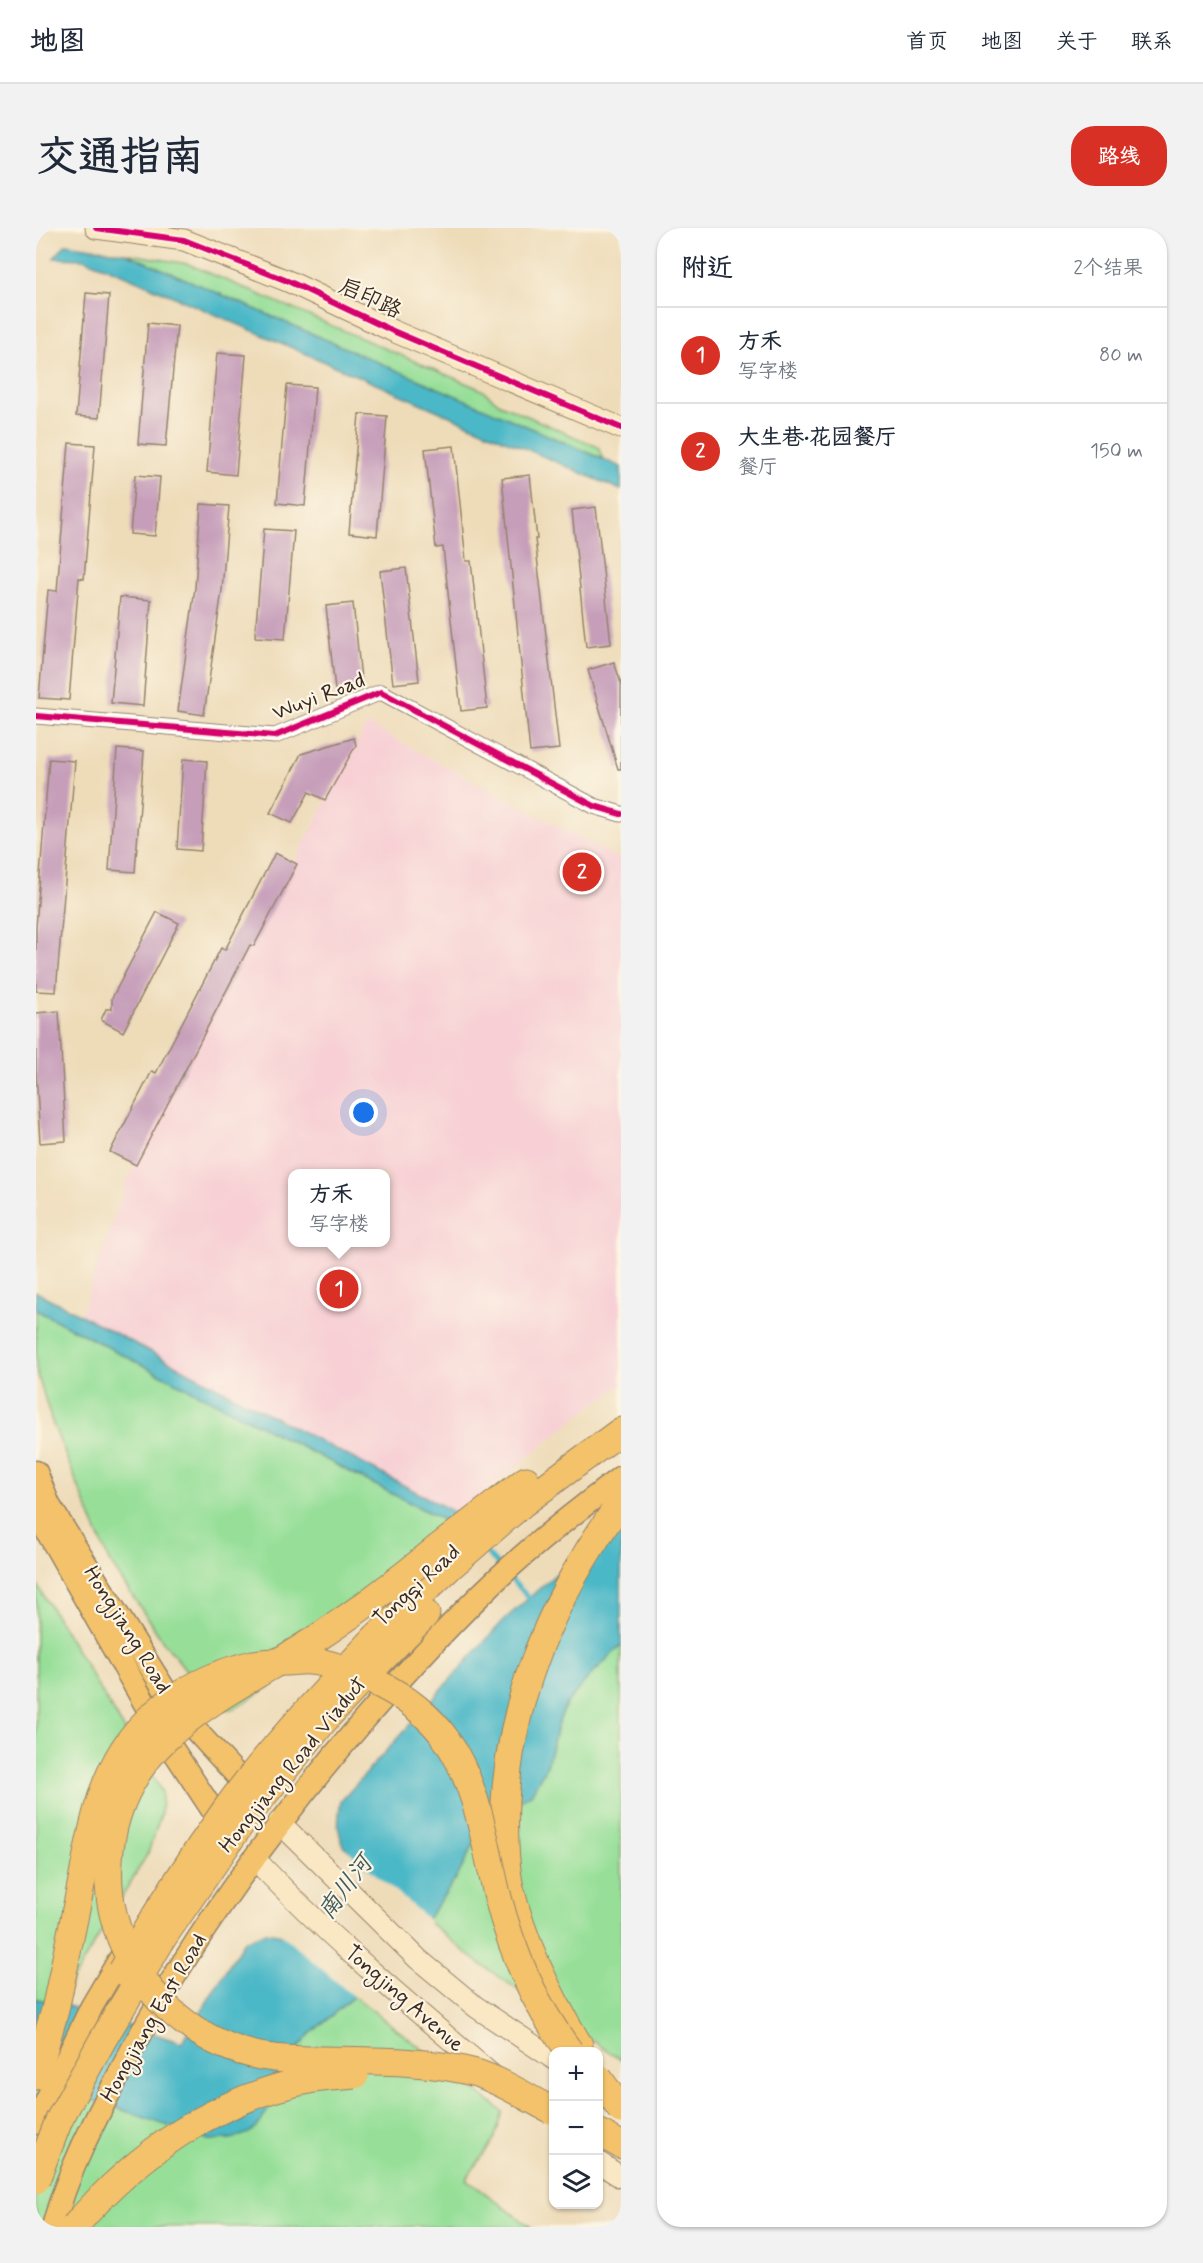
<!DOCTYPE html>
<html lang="zh">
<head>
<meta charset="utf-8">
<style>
  :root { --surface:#fff; --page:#f2f2f3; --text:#1f2937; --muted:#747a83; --line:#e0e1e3; --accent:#d93025 }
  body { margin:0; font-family:Mynerve,"LXGW WenKai TC",sans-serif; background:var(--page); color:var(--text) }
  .controls { position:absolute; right:18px; bottom:18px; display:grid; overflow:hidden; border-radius:12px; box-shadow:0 2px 4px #0004 }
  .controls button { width:54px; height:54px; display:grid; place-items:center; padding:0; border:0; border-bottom:2px solid var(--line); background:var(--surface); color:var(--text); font:30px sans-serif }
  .you { position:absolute; left:328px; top:885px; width:21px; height:21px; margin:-15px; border:4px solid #fff; border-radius:50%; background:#1a73e8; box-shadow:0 0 0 9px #1a73e833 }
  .badge { display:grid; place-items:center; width:39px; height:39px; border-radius:50%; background:var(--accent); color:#fff; font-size:20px; font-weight:700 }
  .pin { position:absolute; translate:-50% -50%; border:3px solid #fff; box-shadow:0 2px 6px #0006 }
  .popup { position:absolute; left:252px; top:941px; width:102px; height:78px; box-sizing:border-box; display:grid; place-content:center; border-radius:12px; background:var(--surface); filter:drop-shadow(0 2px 4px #0005); font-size:20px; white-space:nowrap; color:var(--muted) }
  .popup b { font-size:22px; color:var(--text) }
  .popup::after { content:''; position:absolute; left:50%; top:100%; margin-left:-12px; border:12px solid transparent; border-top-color:var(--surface) }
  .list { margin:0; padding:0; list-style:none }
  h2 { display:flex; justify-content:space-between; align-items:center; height:78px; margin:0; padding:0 24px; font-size:26px }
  h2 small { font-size:20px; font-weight:400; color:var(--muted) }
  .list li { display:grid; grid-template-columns:39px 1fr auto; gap:18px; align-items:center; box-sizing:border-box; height:96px; padding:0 24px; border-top:2px solid var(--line) }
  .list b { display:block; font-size:22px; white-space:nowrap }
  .list p { margin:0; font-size:20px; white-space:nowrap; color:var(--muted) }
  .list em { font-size:20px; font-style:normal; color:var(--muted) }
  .icon { flex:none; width:33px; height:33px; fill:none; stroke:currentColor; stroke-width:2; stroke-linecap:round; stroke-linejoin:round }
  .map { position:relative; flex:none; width:585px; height:1999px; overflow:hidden; border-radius:24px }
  header { display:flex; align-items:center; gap:36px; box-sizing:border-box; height:84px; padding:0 30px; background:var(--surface); border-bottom:2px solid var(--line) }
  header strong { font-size:28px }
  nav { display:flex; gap:33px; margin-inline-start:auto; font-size:21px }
  .intro { display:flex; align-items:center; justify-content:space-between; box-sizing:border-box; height:144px; padding:0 36px }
  h1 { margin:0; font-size:42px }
  .button { padding:15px 27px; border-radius:24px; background:var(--accent); color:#fff; font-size:21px; font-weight:700 }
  main { display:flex; gap:36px; padding:0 36px }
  aside { flex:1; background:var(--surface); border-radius:24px; box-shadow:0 2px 4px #0004 }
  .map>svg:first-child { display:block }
  .built { fill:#f7cfd4; fill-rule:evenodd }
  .green { fill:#97df99; stroke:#69845c; stroke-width:1.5 }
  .water { fill:#4bb8c7; stroke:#437172; stroke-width:1.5 }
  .pier { fill:#eedcb9 }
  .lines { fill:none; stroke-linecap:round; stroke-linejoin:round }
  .stream { stroke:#4bb8c7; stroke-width:4.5 }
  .building { fill:#c69eba }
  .street-casing { stroke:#94836c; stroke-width:17 }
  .secondary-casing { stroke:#94836c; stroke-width:23 }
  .primary-casing { stroke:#94836c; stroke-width:25 }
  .highway-casing { stroke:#94836c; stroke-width:29 }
  .street { stroke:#fff; stroke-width:15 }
  .secondary { stroke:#fae7c3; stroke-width:21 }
  .primary { stroke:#f3c26a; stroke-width:22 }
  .highway { stroke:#f3c26a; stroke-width:27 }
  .highway-bridge-casing { stroke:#94836c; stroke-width:29; stroke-linecap:butt }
  .highway-bridge { stroke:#f3c26a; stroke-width:27 }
  .cycleway-casing { stroke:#fcf5e5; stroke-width:10 }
  .cycleway { stroke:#d6006c; stroke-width:6 }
  .labels { text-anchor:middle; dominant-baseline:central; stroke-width:4.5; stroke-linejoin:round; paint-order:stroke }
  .street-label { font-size:22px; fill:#3b2a1e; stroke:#fcf5e5 }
  .water-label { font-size:24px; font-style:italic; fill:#415c59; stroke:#fcf5e5 }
</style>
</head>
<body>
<header>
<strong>地图</strong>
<nav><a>首页</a><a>地图</a><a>关于</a><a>联系</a></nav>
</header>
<div class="intro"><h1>交通指南</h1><a class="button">路线</a></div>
<main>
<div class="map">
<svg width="585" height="1999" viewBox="0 0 585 1999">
  <rect width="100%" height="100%" fill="#fcf5e5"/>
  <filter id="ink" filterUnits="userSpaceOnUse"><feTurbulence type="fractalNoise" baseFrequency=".0167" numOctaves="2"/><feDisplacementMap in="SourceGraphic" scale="12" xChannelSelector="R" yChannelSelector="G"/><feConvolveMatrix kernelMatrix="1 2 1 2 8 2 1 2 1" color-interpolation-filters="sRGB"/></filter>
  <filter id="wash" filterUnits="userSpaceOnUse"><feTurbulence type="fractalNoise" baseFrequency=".008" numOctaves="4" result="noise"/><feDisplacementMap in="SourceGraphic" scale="24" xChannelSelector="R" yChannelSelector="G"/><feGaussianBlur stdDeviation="1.35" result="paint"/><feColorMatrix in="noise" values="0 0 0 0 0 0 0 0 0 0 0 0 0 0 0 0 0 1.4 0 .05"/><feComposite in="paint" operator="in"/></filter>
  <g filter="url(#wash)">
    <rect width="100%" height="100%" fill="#eedcb9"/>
    <path class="built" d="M331,496l254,136v525l-43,31 -120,98 -377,-199 46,-135zM256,946h94v68h-94z"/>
    <g class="green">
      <path d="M89,25l63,11 294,126 18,14 98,43 5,12z"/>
      <path d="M0,1082l413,213 -111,89 -68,75 -37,22 -9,1 -10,-5 -52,-65 -53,-79 -57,-139 -16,-53z"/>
      <path d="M0,1355l126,209 -1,22 -13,39 -89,150 -23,-4z"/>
      <path d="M585,1417v415l-142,-97 -53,-43 31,-43 22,-43 19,-21 33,-19 16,-29 10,-39 9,-22 22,-26z"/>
      <path d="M318,1768l149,116 -9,28 -28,39 65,48h-495v-147l173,60 101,-106z"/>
    </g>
    <g class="water">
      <path d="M30,16l59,9 496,214v23l-504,-218 -33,-13 -30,-1z"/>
      <path d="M0,1064l45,23 377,199 -9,9 -413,-213z"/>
      <path d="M585,1298v119l-33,33 -22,26 -9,22 -10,39 -16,29 -33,19 -19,21 -22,43 -31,43 -72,76 -44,38 -11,13 -38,75 -12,11 -18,6 -22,1 -173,-60v-81l23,4 123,40 62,-102 22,-9 17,3 68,-80c-15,-17 -14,-33 -10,-54l163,-181 88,-78z"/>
    </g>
    <path class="pier" d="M308,1619l86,74 -75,77 -77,-67 4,1 65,-77 -5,-6z"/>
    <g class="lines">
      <g class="stream">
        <path d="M447,1321l17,18"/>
        <path d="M473,1349l23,24"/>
      </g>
    </g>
    <g id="blocks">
      <g class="building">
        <path d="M50,65l23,2 -10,123 -23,-2z"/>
        <path d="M112,95l29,3 -11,120 -28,-2z"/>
        <path d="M181,125l29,2 -10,120 -29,-3z"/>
        <path d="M251,157l28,2 -10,119 -28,-3z"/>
        <path d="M323,186l28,2 -10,120 -28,-3z"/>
        <path d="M33,215l26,2 -11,134 -5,-1 -10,122 -30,-2 9,-108 9,1z"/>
        <path d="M418,218l12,115h5l16,147 -26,3 -18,-164 -7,1 -11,-99z"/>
        <path d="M99,247l25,2 -5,59 -25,-2z"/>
        <path d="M494,247l7,64h-2l24,210 -29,3 -28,-274z"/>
        <path d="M165,276l28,2 -7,84 -18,125 -26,-4 17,-123z"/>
        <path d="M560,279l15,137 -25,3 -14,-137z"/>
        <path d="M228,301l30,2 -9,108 -30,-2z"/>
        <path d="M370,340l13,113 -26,3 -13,-113z"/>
        <path d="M84,369l31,3 -8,106 -32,-3z"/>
        <path d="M317,375l9,85 -27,2 -9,-84z"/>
        <path d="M578,434l7,21v86h-3l-30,-99z"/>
        <path d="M318,510l2,7 -31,55 -16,-8 -17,31 -22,-10 31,-59z"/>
        <path d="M81,521l27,2 -9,121 -26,-2z"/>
        <path d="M13,531l26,2 -19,231 -20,-1v-64z"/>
        <path d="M147,531l24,2 -6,90 -24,-2z"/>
        <path d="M239,625l22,11 -43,82 -4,-1 -114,220 -26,-13 42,-81 4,2 65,-125 4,2z"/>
        <path d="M121,684l22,11 -56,109 -22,-12 5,-11h6v-11z"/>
        <path d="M23,783l7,130 -26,2 -4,-73v-57z"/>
      </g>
    </g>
  </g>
  <g filter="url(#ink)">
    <use href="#blocks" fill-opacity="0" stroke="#94836c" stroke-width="1.5"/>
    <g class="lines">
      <defs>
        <path id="street" d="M0,488l239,20 106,-44 213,114 27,8"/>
        <g id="secondary">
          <path d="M60,0l88,12 106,42 103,49 228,97"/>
          <path d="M243,1594l139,137 58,48 78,52"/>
          <path d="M218,1630c74,79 157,148 239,218"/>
          <path d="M562,1934l23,15"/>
        </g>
        <g id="primary">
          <path d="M0,1244l13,33 129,206 78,85"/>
          <path d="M0,1284l124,218 53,81 16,19"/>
          <path d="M0,1895l56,-117 33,-56"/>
          <path d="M17,1999c15,-58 45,-113 73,-166 65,-123 148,-236 238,-341 42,-48 85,-96 132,-140 39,-37 82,-70 125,-103"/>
        </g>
        <g id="highway">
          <path d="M403,1319l87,-67"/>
          <path d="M341,1408l75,-71 70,-61 99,-73"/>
          <path d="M347,1430l43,-44"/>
          <path d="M543,1817c-30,-49 -55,-100 -69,-157 -6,-28 -6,-57 -5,-86 6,-110 52,-212 116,-300"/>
          <path d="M0,1848l19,-66 10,-47"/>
          <path d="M562,1904l23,13"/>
        </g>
      </defs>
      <use href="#street" class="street-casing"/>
      <use href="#secondary" class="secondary-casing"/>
      <use href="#primary" class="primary-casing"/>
      <use href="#highway" class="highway-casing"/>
      <use href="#street" class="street"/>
      <use href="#secondary" class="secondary"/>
      <use href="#primary" class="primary"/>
      <use href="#highway" class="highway"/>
      <defs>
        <g id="highway-bridge">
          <path d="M403,1319c-39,32 -79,63 -122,91 -87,57 -193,94 -207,211 -4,34 0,66 14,97 23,53 71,94 127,108 24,6 49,6 73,6 47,1 107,0 152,13 26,8 50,24 75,37"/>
          <path d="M29,1735c6,-31 13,-62 19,-93 8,-41 16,-84 39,-120 29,-45 79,-74 130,-86 11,-2 23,-2 33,-2 8,0 16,-2 24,-1 24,2 49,13 71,24 24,12 49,31 65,54 32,47 38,101 51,155 14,55 38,112 73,158"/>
          <path d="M86,1743c33,-57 69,-113 107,-166 43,-59 98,-116 148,-169"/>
          <path d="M562,1849l23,33"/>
          <path d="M0,1952l23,-60 43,-79 62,-105 79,-115 85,-105 55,-58"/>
          <path d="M38,1999c62,-73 145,-131 240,-148 14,-2 28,-3 41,-4"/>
        </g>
      </defs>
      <use href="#highway-bridge" class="highway-bridge-casing"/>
      <use href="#highway-bridge" class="highway-bridge"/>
      <defs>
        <g id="cycleway">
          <path d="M60,0l88,12 106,42 103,49 228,97"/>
          <path d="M0,488l239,20 106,-44 213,114 27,8"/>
        </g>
      </defs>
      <use href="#cycleway" class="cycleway-casing"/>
      <use href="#cycleway" class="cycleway"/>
    </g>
  </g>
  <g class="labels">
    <g class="street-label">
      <text transform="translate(334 71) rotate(25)">启印路</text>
      <text transform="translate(283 469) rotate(-21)">Wuyi Road</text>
      <text transform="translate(381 1358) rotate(-43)">Tongqi Road</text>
      <text transform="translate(91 1402) rotate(58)">Hongjiang Road</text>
      <text transform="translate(257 1537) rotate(-51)">Hongjiang Road Viaduct</text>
      <text transform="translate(368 1771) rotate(41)">Tongjing Avenue</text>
      <text transform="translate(118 1790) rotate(-60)">Hongjiang East Road</text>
    </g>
    <g class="water-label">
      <text transform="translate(310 1660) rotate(-53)">南川河</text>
    </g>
  </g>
</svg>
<div class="controls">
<button>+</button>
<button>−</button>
<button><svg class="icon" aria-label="layers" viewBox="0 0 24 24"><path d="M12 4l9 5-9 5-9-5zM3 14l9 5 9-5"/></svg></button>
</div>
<div class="you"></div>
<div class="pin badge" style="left:303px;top:1061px">1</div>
<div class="popup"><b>方禾</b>写字楼</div>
<div class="pin badge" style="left:546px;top:644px">2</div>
</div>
<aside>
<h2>附近<small>2个结果</small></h2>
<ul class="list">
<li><span class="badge">1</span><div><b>方禾</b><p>写字楼</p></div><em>80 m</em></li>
<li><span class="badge">2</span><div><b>大生巷·花园餐厅</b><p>餐厅</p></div><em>150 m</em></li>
</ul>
</aside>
</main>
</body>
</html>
